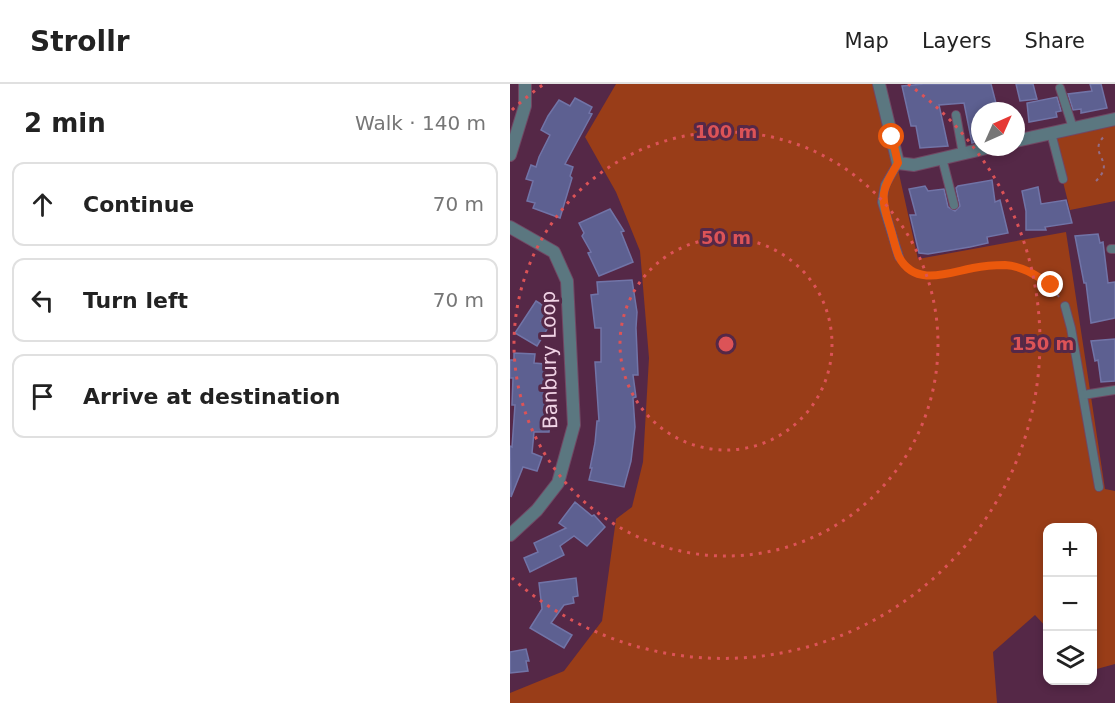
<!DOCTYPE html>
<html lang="en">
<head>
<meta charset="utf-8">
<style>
  :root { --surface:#fff; --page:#f2f2f2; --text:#222; --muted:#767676; --line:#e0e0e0 }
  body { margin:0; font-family:"DejaVu Sans",sans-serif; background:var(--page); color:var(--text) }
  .controls { position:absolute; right:18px; bottom:18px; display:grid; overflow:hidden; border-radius:12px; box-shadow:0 3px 9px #0003 }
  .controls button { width:54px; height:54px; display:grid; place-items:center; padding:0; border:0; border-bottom:2px solid var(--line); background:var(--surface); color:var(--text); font:30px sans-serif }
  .compass { position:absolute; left:461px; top:18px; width:54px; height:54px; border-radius:50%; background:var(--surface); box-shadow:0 3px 9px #0003; rotate:45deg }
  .stop { position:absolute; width:18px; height:18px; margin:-14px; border:4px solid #ea580c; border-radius:50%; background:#fff }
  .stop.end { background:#ea580c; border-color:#fff; box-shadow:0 2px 6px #0008 }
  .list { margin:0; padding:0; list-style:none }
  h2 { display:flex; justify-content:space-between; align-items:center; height:78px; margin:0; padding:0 24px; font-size:26px }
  h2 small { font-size:20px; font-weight:400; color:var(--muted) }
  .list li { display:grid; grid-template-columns:39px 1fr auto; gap:18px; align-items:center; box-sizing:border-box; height:84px; margin:0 12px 12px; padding:0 12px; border:2px solid var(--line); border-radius:12px }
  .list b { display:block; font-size:22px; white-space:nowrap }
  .list em { font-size:20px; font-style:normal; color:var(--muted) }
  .icon { flex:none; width:33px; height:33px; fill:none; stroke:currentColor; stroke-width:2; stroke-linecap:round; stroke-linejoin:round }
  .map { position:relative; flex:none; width:605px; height:619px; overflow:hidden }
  header { display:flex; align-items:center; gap:36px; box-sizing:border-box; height:84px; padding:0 30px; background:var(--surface); border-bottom:2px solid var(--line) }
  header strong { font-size:28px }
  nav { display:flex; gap:33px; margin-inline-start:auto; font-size:21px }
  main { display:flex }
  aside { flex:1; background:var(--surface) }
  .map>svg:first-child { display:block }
  .green { fill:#993d18 }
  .building { fill:#5d6091; stroke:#7174a7; stroke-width:1.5 }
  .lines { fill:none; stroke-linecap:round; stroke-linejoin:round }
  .service-casing { stroke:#714763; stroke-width:10 }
  .minor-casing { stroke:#714763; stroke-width:14 }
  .path { stroke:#946d87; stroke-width:2; stroke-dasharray:3 4.5; stroke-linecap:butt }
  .service { stroke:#5b7780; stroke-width:8 }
  .minor { stroke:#5b7780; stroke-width:12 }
  .route { stroke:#ea580c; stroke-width:8 }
  .ring { fill:none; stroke:#dc5357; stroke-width:3; stroke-dasharray:3 6 }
  .labels { text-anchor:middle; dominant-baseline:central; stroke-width:6; stroke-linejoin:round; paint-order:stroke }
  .street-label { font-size:20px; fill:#f0d3e5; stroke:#552847 }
  .centre { fill:#dc5357; stroke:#552847; stroke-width:3 }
  .ring-label { font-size:18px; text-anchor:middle; font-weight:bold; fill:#dc5357; stroke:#552847; stroke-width:6; stroke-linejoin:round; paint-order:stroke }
</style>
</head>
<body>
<header>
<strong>Strollr</strong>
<nav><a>Map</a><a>Layers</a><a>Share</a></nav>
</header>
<main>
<aside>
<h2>2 min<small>Walk · 140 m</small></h2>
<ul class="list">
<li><svg class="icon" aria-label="ahead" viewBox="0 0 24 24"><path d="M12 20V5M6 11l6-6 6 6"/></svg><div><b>Continue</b></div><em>70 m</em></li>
<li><svg class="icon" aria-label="left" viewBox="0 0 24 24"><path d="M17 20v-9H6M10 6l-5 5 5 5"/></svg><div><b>Turn left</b></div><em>70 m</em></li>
<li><svg class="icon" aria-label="arrive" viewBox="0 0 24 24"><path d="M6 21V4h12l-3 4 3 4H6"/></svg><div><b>Arrive at destination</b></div></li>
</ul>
</aside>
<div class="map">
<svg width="605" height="619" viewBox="0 0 605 619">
  <rect width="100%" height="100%" fill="#552847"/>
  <g class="green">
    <path d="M106,0h263l39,175 148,-27 39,257 10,2v173l-22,6 -1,-142h-44l-1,100 -12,-13 -42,37 4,51h-487v-10l54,-22 38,-50 14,-102 16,-12 11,-45 6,-104 -9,-107 -24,-59 -31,-55z"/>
    <path d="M605,34v83l-45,9 -19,-77z"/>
  </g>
  <g class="building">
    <path d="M414,0h67l7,27h-18v30l-8,2 -8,-40 -25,2 9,41 -28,2 -4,-22h-5l-9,-40z"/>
    <path d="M506,0h17l4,15 -17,2z"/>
    <path d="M580,0h11l6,24 -26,5v-4l-8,1 -5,-16 24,-3z"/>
    <path d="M547,13l4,14 -5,1 1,5 -28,5 -2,-19z"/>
    <path d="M65,14l17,9 -3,6 3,1 -27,50 8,3 -3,9 2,2 -12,40 -27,-10 2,-5 -8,-2 6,-20 -7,-2 5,-14 5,2 3,-10 11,-22 -9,-5 7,-14 11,-16 11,6z"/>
    <path d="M482,96l3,22 5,-2 8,33 -21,4 1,6 -18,4 -42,7 -9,-1 -9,-38h6l-7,-26 16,-3 3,5 16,-2 4,18 7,4 5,-5 -4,-18 2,-2z"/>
    <path d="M528,103l3,17 25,-4 6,23 -27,4 1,3h-20v-19l-4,-20z"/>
    <path d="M100,125l14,22 -3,1 12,30 -34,14 -11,-23 3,-1 -9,-16 2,-3 -5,-10z"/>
    <path d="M588,150l2,9 3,-1 5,41 7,-1v36l-24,5 -5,-40h-2l-9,-47z"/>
    <path d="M122,196l5,32 -1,16 2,47h-5l3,22 -3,1 2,29 -4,34 -7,26 -35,-7 3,-12h-2l5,-25 2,-22h2l-4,-59h6v-34h-6l-4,-33 7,-1 -1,-12z"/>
    <path d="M26,217l13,8 -8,12 8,5 -12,20 -22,-13z"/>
    <path d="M605,255v42l-14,1 -3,-22 -3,1 -4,-20z"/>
    <path d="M4,269l21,1 -1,9 11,1 1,23h3l-1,30h2l-1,15h-15l-2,21 10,4 -5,14 -14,-4 -12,30 -1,-51 2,1 3,-42h-3l1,-27h-3v-18h4z"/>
    <path d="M65,418l17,14 2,-1 11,12 -18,19 -13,-10 -14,10 4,9 -34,17 -6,-14 14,-6 -4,-9 32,-15 -7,-5z"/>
    <path d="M66,494l2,18 -5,1 1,6 -10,2 -13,18 21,12 -8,13 -34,-20 12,-19 -3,-26z"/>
    <path d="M16,565l3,12h-3l2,10 -18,2v-21z"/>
  </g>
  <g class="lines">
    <defs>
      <g id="service">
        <path d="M550,4l13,40"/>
        <path d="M446,31l7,39"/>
        <path d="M541,49l12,46"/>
        <path d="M432,74l12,47"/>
        <path d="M388,79l-13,22 -3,17 17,55"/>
        <path d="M601,165h4"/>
        <path d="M555,222l6,22 28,159"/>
        <path d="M573,311l32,-5"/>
      </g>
      <g id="minor">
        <path d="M369,0l19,79 16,2 77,-18"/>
        <path d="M506,57l99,-22"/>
        <path d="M0,71l15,-49v-22"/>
        <path d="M0,143l44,25 13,29 7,144 -16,58 -21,27 -27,25"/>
      </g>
    </defs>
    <use href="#service" class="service-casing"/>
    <use href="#minor" class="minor-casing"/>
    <g class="path">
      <path d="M586,97c18,-18 -1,-23 3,-37 1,-4 4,-6 6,-9"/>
      <path d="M396,182c7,5 13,10 21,11 12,1 25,-4 37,-7 36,-9 72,-6 95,27"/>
    </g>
    <use href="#service" class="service"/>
    <use href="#minor" class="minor"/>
  </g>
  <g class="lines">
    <path class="route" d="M382,53l6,26c-17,28 -18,32 -8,64 3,9 5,21 9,30 16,30 49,16 74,11 10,-2 22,-3 32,-3 18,1 32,11 46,20"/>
  </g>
  <g class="ring">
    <circle cx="216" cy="260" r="106"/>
    <circle cx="216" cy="260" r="212"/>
    <path d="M2 26A317 317 0 0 1 34 0M398 0A317 317 0 1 1 2 494"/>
  </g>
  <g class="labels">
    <g class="street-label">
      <text transform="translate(39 276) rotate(-91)">Banbury Loop</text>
    </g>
  </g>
  <circle cx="216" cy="260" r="9" class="centre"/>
  <g class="ring-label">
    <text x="216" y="54">100 m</text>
    <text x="216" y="160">50 m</text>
    <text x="533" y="266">150 m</text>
  </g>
</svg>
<div class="controls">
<button>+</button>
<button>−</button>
<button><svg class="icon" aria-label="layers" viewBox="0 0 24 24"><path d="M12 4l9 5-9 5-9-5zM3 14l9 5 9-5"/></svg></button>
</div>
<svg class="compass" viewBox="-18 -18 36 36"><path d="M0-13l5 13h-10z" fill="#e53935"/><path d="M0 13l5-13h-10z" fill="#767676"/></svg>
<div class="stop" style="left:382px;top:53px"></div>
<div class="stop end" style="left:541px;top:201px"></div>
</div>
</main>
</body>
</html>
